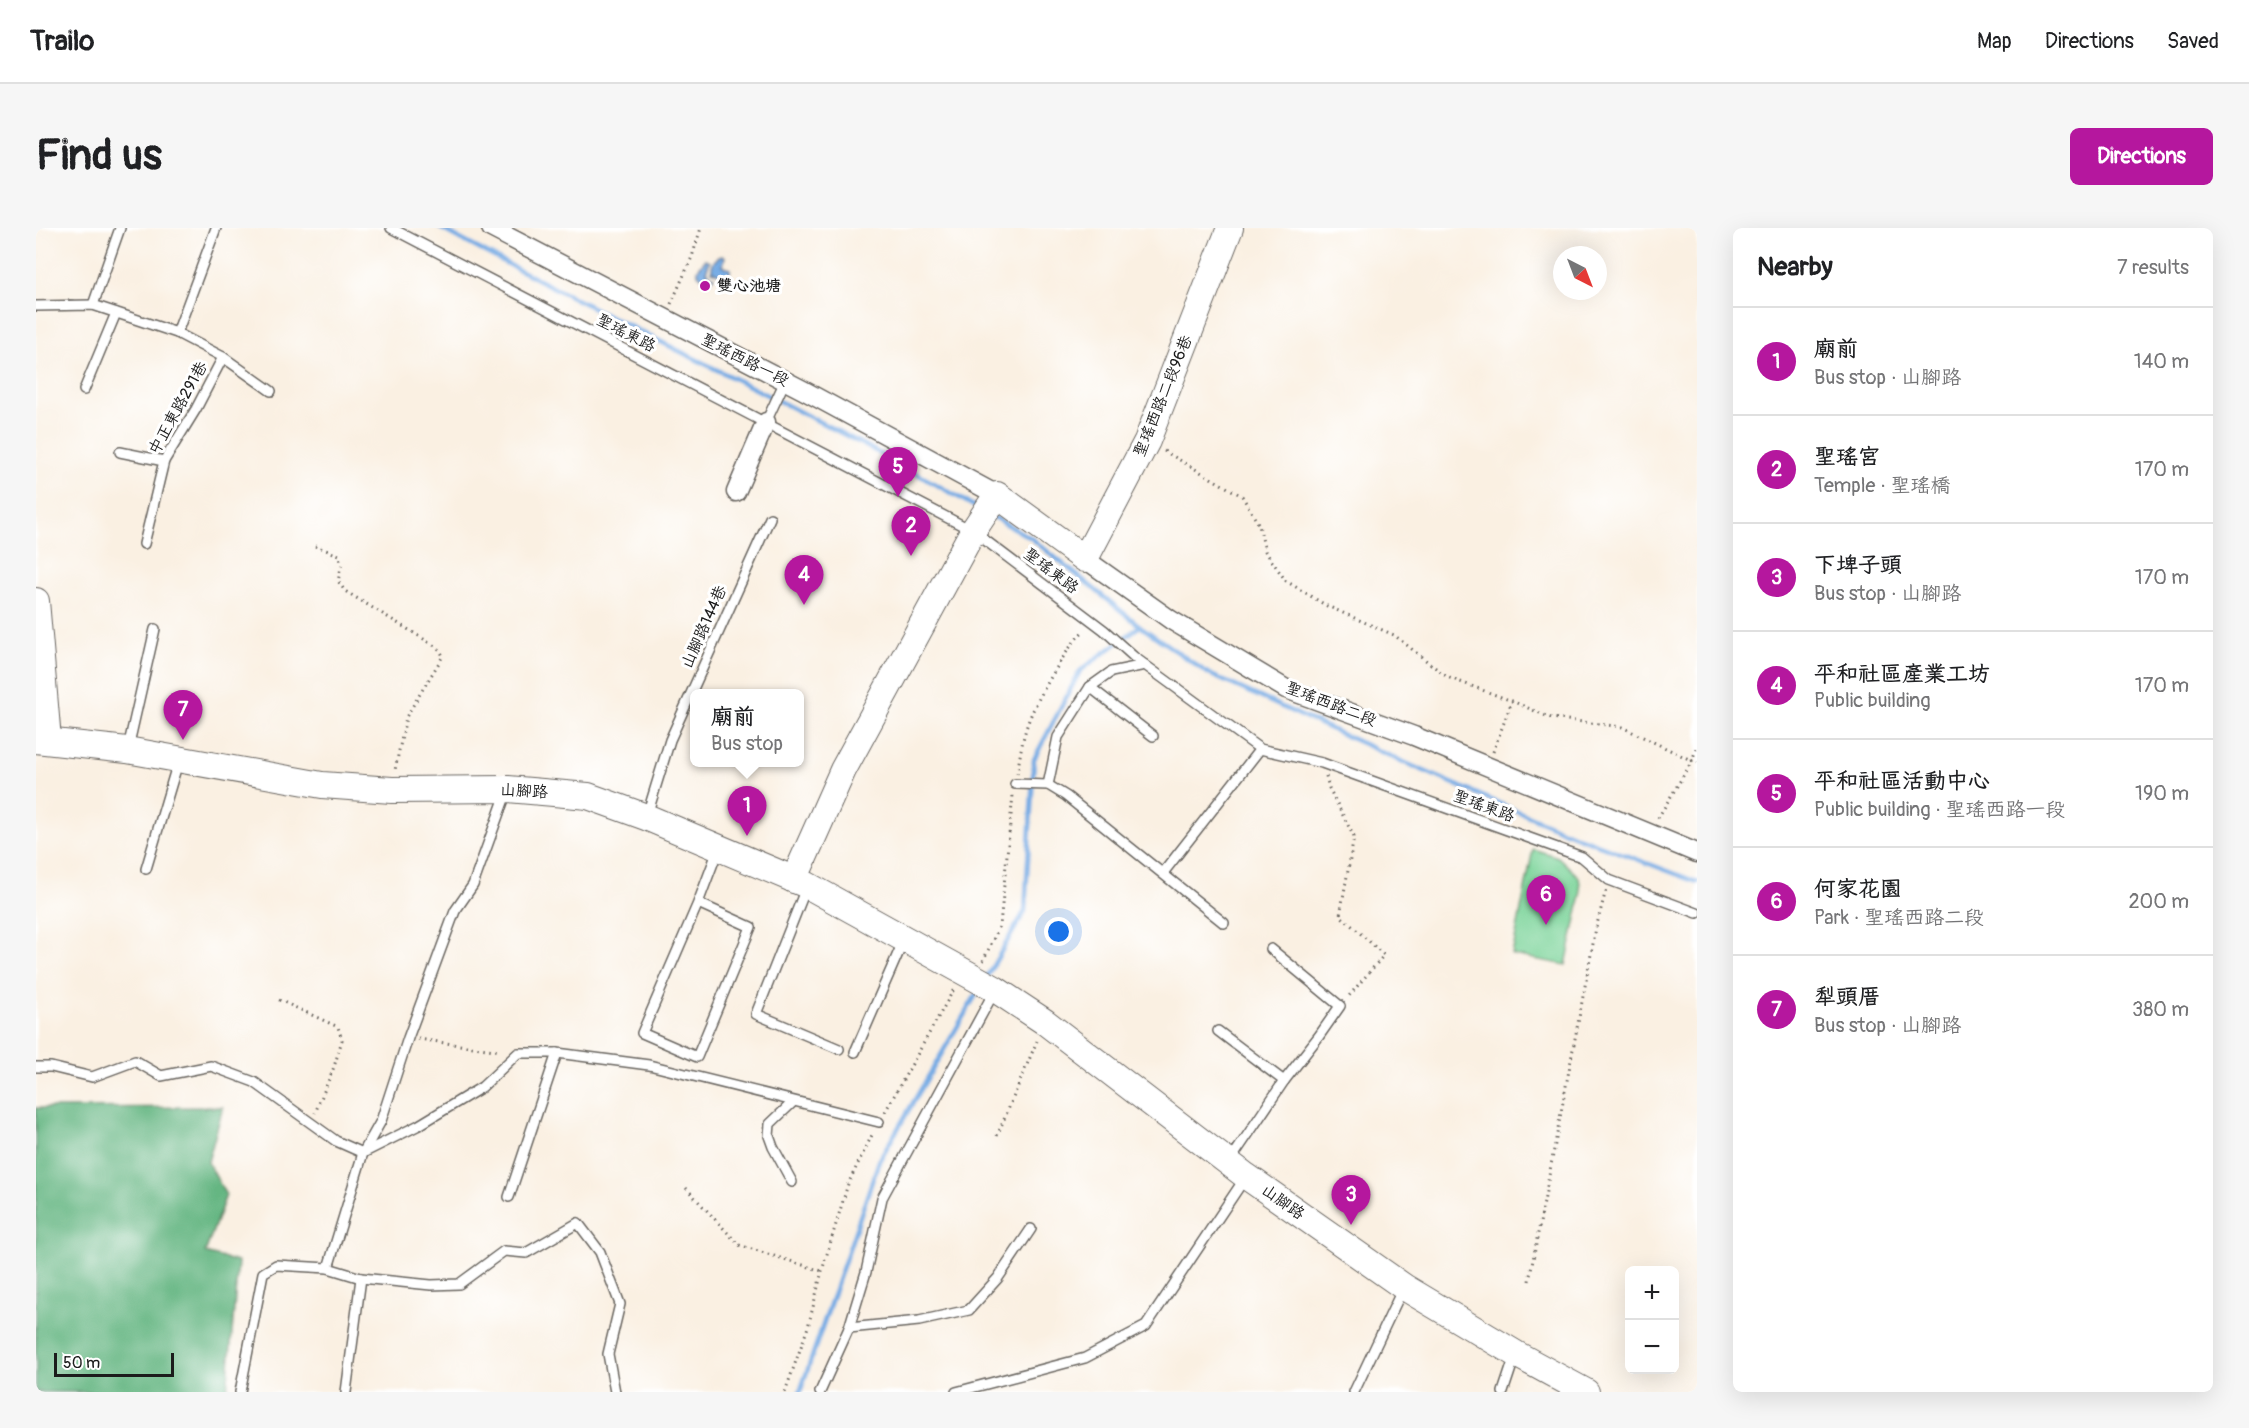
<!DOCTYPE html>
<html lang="en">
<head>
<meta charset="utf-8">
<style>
  :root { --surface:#fff; --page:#f6f6f6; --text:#202124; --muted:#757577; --line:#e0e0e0; --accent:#b5179e }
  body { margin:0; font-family:Pangolin,"LXGW WenKai TC",sans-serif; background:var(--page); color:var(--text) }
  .controls { position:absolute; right:18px; bottom:18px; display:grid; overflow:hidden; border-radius:9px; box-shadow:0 6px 24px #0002 }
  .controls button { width:54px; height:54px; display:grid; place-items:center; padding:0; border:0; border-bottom:2px solid var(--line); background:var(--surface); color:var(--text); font:30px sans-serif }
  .compass { position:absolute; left:1517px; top:18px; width:54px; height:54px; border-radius:50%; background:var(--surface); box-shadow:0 6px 24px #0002; rotate:138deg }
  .scale { position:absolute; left:18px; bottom:15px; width:120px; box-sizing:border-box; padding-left:6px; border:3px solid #1c1c1c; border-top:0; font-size:16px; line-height:21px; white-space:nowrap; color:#1c1c1c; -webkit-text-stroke:4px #fff; paint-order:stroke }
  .you { position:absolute; left:1023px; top:704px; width:21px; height:21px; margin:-15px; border:4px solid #fff; border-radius:50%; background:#1a73e8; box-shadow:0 0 0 9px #1a73e833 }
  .badge { display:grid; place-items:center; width:39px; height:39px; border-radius:50%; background:var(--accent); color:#fff; font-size:20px; font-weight:700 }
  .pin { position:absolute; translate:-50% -50px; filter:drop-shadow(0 2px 3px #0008) }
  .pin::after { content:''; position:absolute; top:32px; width:21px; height:18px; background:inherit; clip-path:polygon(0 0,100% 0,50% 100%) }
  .popup { position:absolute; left:654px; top:461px; width:114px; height:78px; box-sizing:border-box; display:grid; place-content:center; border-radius:9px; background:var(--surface); filter:drop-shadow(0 2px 4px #0005); font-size:20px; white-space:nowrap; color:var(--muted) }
  .popup b { font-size:22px; color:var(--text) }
  .popup::after { content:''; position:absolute; left:50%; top:100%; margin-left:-12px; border:12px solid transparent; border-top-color:var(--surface) }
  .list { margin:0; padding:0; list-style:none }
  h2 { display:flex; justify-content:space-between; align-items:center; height:78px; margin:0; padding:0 24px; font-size:26px }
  h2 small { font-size:20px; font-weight:400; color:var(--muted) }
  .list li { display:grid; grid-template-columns:39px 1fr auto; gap:18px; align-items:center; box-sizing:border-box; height:108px; padding:0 24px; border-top:2px solid var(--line) }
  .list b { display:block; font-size:22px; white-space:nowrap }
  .list p { margin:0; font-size:20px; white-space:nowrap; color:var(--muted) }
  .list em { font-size:20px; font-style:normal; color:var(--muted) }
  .map { position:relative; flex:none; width:1661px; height:1164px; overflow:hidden; border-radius:9px }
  header { display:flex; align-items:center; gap:36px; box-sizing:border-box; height:84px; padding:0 30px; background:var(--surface); border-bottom:2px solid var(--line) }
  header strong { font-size:28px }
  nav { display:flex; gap:33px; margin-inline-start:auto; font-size:21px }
  .intro { display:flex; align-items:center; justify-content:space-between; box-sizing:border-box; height:144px; padding:0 36px }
  h1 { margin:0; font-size:42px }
  .button { padding:15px 27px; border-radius:9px; background:var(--accent); color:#fff; font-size:21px; font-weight:700 }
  main { display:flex; gap:36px; padding:0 36px }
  aside { flex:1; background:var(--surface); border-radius:9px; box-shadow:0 6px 24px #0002 }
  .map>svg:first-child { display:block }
  .green { fill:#7cd49a; stroke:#4c785b; stroke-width:1.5 }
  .forest { fill:#65b682; stroke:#40694f; stroke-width:1.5 }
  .water { fill:#76abe4; stroke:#496480; stroke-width:1.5 }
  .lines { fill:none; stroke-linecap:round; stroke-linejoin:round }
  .stream { stroke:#76abe4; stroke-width:4.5 }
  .lane-casing { stroke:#6a6661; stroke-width:12 }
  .street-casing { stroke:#6a6661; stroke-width:21 }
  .secondary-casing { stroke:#6a6661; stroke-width:28 }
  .path { stroke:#6a6661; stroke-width:3; stroke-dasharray:1.5 4.5; stroke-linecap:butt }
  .lane { stroke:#fff; stroke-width:9 }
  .street { stroke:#fff; stroke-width:18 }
  .secondary { stroke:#fff; stroke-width:26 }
  .poi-dot { fill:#b5179e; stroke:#fff; stroke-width:2 }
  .labels { text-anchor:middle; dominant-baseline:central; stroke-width:6; stroke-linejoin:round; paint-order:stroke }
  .poi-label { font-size:16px; font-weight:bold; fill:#1c1c1c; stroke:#fff; text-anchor:start }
  .street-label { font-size:16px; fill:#1c1c1c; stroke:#fff }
</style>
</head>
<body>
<header>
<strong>Trailo</strong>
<nav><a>Map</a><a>Directions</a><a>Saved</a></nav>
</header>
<div class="intro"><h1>Find us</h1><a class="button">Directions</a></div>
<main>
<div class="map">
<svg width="1661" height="1164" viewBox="0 0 1661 1164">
  <rect width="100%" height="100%" fill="#fff"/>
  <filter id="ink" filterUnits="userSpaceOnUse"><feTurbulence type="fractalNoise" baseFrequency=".0167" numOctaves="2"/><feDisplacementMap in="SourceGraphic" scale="12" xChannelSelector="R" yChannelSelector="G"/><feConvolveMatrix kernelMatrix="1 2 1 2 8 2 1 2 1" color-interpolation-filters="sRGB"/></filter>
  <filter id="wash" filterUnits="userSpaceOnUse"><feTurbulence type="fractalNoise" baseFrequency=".008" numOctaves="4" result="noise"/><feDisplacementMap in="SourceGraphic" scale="24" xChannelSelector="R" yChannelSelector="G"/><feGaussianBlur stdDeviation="1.35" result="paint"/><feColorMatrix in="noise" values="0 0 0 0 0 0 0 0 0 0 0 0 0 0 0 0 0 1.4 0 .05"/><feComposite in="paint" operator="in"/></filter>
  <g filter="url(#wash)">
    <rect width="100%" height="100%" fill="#faf0e2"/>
    <path class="green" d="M1497,621l25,8 21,20 2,18 -15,70 -54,-10z"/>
    <path class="forest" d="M187,879l-15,55 18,33 -21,58 33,9 -11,130h-191v-284z"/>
    <g class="water">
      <path d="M686,28l3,1 -2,8 7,4v4l-9,2 -9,-4c-1,-7 3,-13 10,-15z"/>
      <path d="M670,31l4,2 -4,10 8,6 -4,4h-4l-8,-7v-5z"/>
    </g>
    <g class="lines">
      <g class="stream">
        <path d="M404,0c177,97 363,178 537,280"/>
        <path d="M956,288l39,22 109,88 69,48 201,91 163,70 124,47"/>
        <path d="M951,748l38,-65 9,-152 46,-88 60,-45"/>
        <path d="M764,1164l79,-231 101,-173"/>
      </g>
    </g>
  </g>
  <g filter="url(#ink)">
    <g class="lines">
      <defs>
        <g id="lane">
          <path d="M355,0l582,303 131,99 30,27 126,92 62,14 260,94 27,23 88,33"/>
          <path d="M57,77l27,-77"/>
          <path d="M0,78l57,-1 84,28 46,24 48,34"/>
          <path d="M141,105l39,-105"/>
          <path d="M48,162l32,-77"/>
          <path d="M730,194l19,-41"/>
          <path d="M84,224l44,9"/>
          <path d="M108,316l20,-83 32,-52 27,-52"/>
          <path d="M1054,459l63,49"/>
          <path d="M92,520l27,-119"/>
          <path d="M979,556l33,1 18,11 158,127"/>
          <path d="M1012,557l10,-48 32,-50 21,-15 34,-7"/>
          <path d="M611,587l23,-75 100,-222"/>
          <path d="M110,641l32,-107"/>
          <path d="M1127,645l97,-124"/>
          <path d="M770,660l-50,126 83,35"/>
          <path d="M662,675l53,24 -54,130 -55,-24 56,-130 20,-53"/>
          <path d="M1182,803l66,50"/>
          <path d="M819,824l48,-110"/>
          <path d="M0,839h15l41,10 43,-16 26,15 50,-10 43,16 82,59 27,12 56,-28 63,-38 36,-34h39l92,12 230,57"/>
          <path d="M1194,933l54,-80 35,-45 21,-30 -69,-57"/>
          <path d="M756,954l-19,-35 -4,-11 1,-12 23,-22"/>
          <path d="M473,969l48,-144"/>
          <path d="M292,1040l35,-115 18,-32 27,-83 47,-127 18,-26 34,-94"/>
          <path d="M813,1100l70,-7 50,-11 29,-32 33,-49"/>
          <path d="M204,1164l23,-119 13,-8 52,3 33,10 70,7 28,-1 45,-33 22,2 52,-30 22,29 20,52 -12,50 7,38"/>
          <path d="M310,1164l15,-114"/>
          <path d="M784,1164l29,-64 17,-56 16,-74 112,-206"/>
          <path d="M920,1164l129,-34 61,-32 99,-148"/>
          <path d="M1318,1164l49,-104"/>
          <path d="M1467,1164l12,-36"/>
        </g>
        <g id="street">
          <path d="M455,0l312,162 194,105"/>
          <path d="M700,264l30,-70"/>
          <path d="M1049,331l86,61 115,69 128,47 283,117"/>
        </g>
        <g id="secondary">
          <path d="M0,373l12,139"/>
          <path d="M0,512l91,10 195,35 70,5 116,-1 80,7 58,21 161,68 188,104 50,33 201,154 158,111 112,67 70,38"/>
          <path d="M758,652l49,-110 130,-239 24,-36 88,64 62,-118 83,-213"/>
        </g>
      </defs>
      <use href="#lane" class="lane-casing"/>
      <use href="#street" class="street-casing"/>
      <use href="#secondary" class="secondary-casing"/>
      <g class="path">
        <path d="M635,76l21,-47 9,-29"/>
        <path d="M1128,223l78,45 17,29 6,26 21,30 41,25 67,29 53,42 65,24 39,17 71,9 75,36"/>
        <path d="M279,318l24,9 3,9 -4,17 7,10 87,53 8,6 3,6 -37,61 -11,53"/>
        <path d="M1457,524l19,-51"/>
        <path d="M981,546c3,-17 5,-35 11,-51 5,-18 43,-83 56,-92"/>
        <path d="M1290,548l3,12 25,49 -14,78 44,40 -36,42"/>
        <path d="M1622,590l34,-57 5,-15"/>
        <path d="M947,733l17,-36 13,-130"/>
        <path d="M243,772l59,27 4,13 -8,27 -19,46"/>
        <path d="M382,811l83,12"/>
        <path d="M849,884l69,-123"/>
        <path d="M961,908l40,-95"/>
        <path d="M650,960l53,57 83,26"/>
        <path d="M1493,1053l67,-353 10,-38"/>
        <path d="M749,1164l23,-65 14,-56 26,-87 25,-51"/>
      </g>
      <use href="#lane" class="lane"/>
      <use href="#street" class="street"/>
      <use href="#secondary" class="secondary"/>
    </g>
  </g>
  <circle class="poi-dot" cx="669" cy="58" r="6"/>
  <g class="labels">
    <g class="poi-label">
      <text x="681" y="58">雙心池塘</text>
    </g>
    <g class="street-label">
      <text transform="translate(590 105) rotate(27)">聖瑤東路</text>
      <text transform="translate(709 132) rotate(27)">聖瑤西路一段</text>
      <text transform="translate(1127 168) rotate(-68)">聖瑤西路二段96巷</text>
      <text transform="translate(142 180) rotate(-61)">中正東路291巷</text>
      <text transform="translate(1015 343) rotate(37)">聖瑤東路</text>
      <text transform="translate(668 399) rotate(-66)">山腳路144巷</text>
      <text transform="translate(1295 476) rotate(21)">聖瑤西路二段</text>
      <text transform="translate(488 563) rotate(3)">山腳路</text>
      <text transform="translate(1448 578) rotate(20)">聖瑤東路</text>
      <text transform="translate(1247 974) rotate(35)">山腳路</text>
    </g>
  </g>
</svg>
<div class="controls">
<button>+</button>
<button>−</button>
</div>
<svg class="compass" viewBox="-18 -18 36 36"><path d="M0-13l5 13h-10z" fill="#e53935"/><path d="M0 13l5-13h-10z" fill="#757577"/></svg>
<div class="scale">50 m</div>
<div class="you"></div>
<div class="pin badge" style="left:711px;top:608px">1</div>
<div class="popup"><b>廟前</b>Bus stop</div>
<div class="pin badge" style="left:875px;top:328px">2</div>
<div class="pin badge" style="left:1315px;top:997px">3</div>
<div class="pin badge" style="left:768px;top:377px">4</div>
<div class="pin badge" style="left:862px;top:269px">5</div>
<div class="pin badge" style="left:1510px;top:697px">6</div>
<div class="pin badge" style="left:147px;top:512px">7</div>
</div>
<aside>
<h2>Nearby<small>7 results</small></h2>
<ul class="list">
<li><span class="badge">1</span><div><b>廟前</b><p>Bus stop · 山腳路</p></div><em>140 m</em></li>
<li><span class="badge">2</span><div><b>聖瑤宮</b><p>Temple · 聖瑤橋</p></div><em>170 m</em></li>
<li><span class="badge">3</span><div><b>下埤子頭</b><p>Bus stop · 山腳路</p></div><em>170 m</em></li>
<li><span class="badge">4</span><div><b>平和社區產業工坊</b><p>Public building</p></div><em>170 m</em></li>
<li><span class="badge">5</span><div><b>平和社區活動中心</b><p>Public building · 聖瑤西路一段</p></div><em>190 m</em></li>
<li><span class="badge">6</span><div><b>何家花園</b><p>Park · 聖瑤西路二段</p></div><em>200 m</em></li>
<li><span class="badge">7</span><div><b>犁頭厝</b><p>Bus stop · 山腳路</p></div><em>380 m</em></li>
</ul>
</aside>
</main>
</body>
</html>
